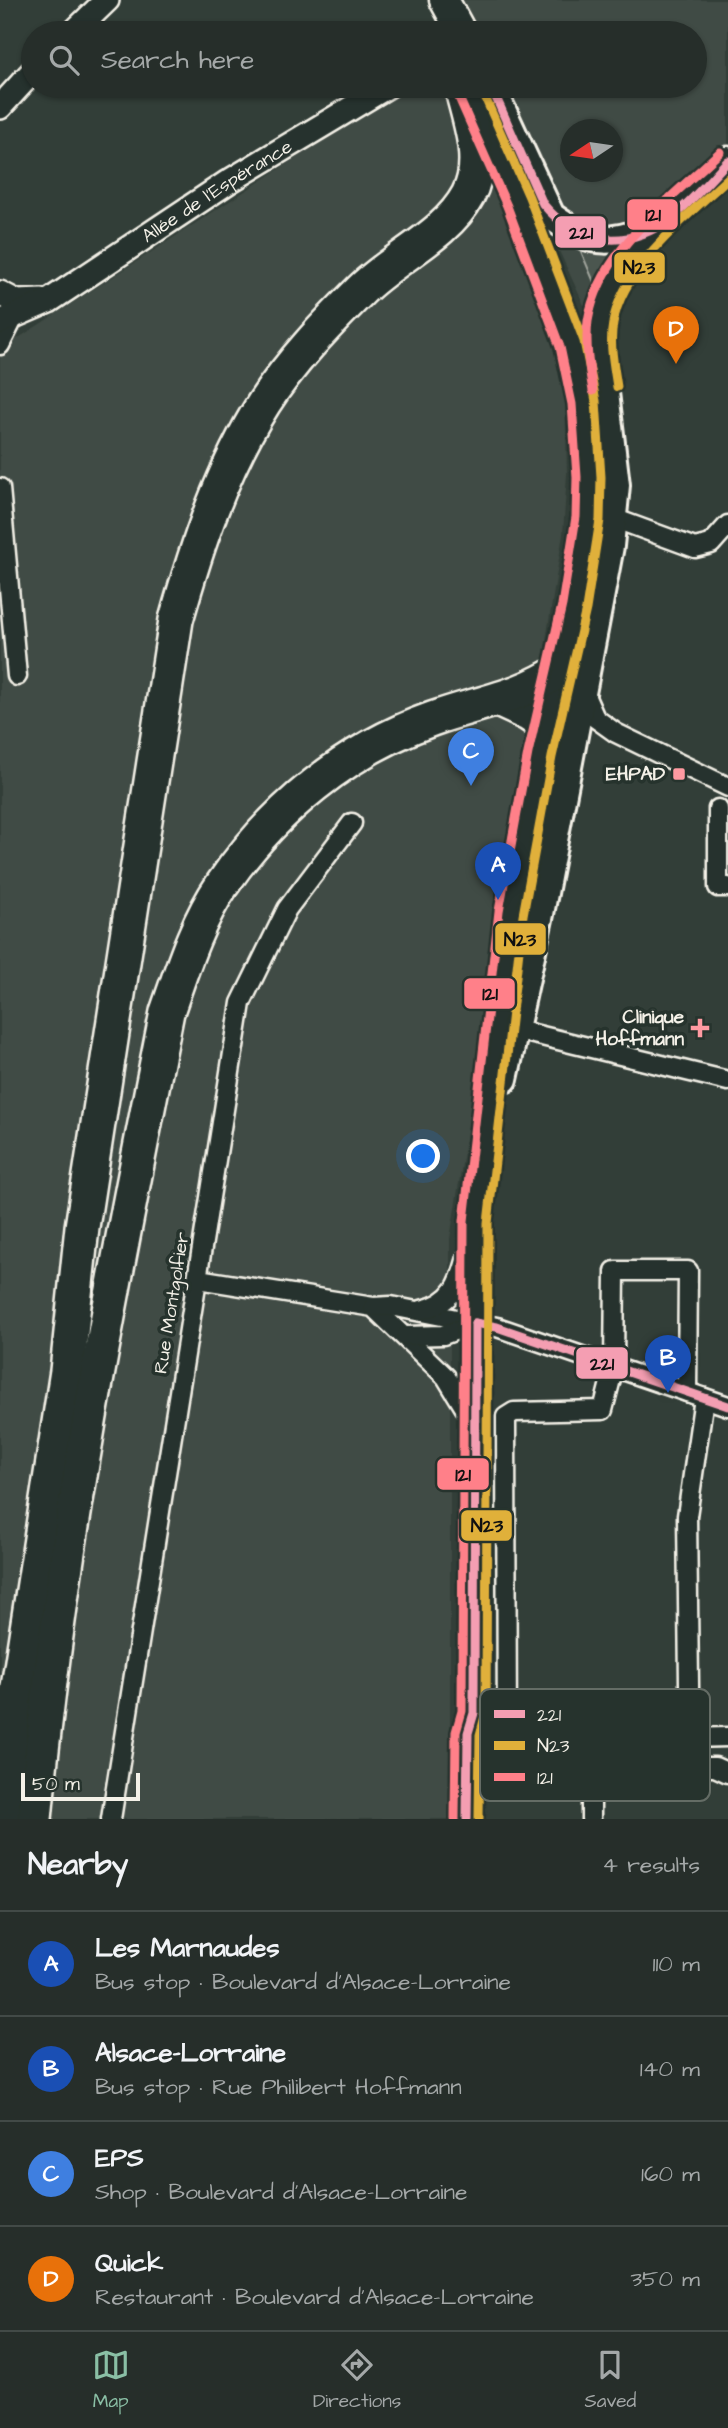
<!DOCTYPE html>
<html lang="en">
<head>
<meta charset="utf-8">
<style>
  :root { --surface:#262e2a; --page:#323a36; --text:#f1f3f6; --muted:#a4a8a8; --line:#424a47; --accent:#8abfa5 }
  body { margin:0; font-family:"Architects Daughter",sans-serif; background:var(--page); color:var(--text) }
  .compass { position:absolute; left:560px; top:119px; width:63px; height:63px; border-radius:50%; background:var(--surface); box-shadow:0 2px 5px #0004; rotate:257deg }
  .scale { position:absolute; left:21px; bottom:18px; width:119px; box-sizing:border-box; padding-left:7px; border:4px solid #f4f1e8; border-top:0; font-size:19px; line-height:24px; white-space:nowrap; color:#f4f1e8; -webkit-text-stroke:5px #26332d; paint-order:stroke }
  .you { position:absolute; left:424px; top:1157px; width:24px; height:24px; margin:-18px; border:5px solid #fff; border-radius:50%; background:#1a73e8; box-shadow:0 0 0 10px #1a73e833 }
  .badge { display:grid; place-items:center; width:46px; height:46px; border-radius:50%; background:var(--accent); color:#fff; font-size:23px; font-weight:700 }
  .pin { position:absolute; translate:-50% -58px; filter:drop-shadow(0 2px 4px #0008) }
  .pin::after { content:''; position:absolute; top:37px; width:24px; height:21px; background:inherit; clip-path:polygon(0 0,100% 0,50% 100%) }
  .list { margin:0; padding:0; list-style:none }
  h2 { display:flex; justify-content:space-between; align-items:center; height:91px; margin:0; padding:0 28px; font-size:30px }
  h2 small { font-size:23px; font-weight:400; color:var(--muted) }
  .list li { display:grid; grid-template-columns:46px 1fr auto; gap:21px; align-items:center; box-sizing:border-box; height:105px; padding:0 28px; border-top:2px solid var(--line) }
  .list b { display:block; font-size:26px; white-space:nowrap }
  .list p { margin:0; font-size:23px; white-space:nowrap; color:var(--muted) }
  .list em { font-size:23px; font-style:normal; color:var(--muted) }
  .icon { flex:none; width:38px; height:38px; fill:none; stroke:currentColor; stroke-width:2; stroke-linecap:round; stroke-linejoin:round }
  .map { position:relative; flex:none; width:728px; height:1819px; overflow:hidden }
  .search { position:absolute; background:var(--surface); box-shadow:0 2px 5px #0004; left:21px; right:21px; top:21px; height:77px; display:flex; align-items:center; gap:18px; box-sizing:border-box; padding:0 24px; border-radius:38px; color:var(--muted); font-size:26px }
  .sheet { height:511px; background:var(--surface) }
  nav { display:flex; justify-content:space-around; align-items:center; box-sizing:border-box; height:98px; border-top:2px solid var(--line); background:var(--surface); font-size:19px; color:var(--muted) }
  nav a { display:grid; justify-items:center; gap:4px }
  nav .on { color:var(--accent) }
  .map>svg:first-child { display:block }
  .built { fill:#404b44; fill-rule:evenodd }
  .green { fill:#4c564f; stroke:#a0a49c; stroke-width:2 }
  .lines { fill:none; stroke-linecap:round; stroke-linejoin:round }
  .minor-casing { stroke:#f4f1e8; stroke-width:23 }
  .tertiary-casing { stroke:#f4f1e8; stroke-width:28 }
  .secondary-casing { stroke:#f4f1e8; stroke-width:32 }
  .primary-casing { stroke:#f4f1e8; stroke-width:33 }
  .motorway-casing { stroke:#f4f1e8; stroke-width:38 }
  .minor { stroke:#26332d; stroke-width:18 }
  .tertiary { stroke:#26332d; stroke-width:23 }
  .secondary { stroke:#26332d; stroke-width:26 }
  .primary { stroke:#26332d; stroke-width:28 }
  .motorway { stroke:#26332d; stroke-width:33 }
  .bus-1-casing { stroke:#26332d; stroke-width:14 }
  .bus-2-casing { stroke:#26332d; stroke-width:14 }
  .bus-3-casing { stroke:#26332d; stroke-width:14 }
  .bus-1 { stroke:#f49eb2; stroke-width:9 }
  .bus-2 { stroke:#e0b03a; stroke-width:9 }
  .bus-3 { stroke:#ff8089; stroke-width:9 }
  .poi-dot { fill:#ff9aa2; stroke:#26332d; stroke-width:2.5 }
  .labels { text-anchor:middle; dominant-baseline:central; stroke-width:7; stroke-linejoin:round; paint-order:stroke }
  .street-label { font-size:19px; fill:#f4f1e8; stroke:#26332d }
  .poi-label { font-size:19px; font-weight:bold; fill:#f4f1e8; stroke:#26332d; text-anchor:end }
  .key { fill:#26332d; stroke:#646c65; stroke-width:2 }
  .key-label { font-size:19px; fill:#f4f1e8 }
  .line-badge { stroke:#26332d; stroke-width:2.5 }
  .pale-badge-label { font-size:19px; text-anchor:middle; font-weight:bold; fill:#111 }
</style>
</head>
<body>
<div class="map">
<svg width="728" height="1819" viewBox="0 0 728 1819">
  <rect width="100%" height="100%" fill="#323e38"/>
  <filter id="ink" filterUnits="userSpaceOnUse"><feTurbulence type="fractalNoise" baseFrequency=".0143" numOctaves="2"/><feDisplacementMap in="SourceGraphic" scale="14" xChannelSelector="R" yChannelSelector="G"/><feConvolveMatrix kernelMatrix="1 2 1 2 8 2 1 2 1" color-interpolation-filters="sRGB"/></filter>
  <g filter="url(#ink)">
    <g class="built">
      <path d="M430,0h298v186l-139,130 -79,-172 -33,-58h218v-53h-246zM570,130h42v42h-42z"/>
      <path d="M407,86l31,2 52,86 54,141 21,75 2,84 -4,60 -113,705v580h-450v-1469z"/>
    </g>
    <path class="green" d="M577,242l56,5 -34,47z"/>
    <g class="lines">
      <defs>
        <g id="minor">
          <path d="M0,345l14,-28"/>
          <path d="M0,488l17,188"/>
          <path d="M613,518l82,30 16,-4 17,-19"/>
          <path d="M584,693l11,25 21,15 112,54"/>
          <path d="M718,809v78h10"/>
          <path d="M517,1030l211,51"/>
          <path d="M198,1279l175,28 73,70 28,46"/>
          <path d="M373,1307l18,-1 106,21 231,79"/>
          <path d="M421,1310c34,-7 40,-29 48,-60"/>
          <path d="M406,1336l37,-1 32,-12"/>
          <path d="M687,1392l1,-121h-73l-1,96 -11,43 -89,2 -8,5 1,337 3,10 10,3h195l13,6"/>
          <path d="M690,1738l38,-1"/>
          <path d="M591,1768v51"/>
          <path d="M690,1768l-3,-252 17,-118"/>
          <path d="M111,1819l130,-816 46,-94 65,-86"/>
        </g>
        <g id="tertiary">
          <path d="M73,33l34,-33"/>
          <path d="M0,107l33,-36"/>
          <path d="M0,293l17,9 25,-1"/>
          <path id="s1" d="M0,322l49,-21 179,-119 160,-96"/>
        </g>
        <g id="secondary">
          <path d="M491,86l60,130c45,33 61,27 110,9"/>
          <path d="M504,1079l36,-165 70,-368 6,-61 -18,-151c9,-50 33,-73 65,-110"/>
          <path d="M467,1819l1,-86 6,-20 2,-491 35,-309 29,-158 34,-148 14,-89 1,-41 -5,-75 -12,-58 -13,-39 -82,-198"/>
        </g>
        <g id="primary">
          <path d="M444,0l18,33"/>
          <path d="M663,224l65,-63"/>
        </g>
        <g id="motorway">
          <path d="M500,701l28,13 19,13"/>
          <path d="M3,1819l13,-119 51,-329 15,-144 94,-607c21,-75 46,-151 88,-217 27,-42 62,-78 97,-113 33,-33 85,-54 107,-95 18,-33 1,-75 -7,-109"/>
          <path d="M35,1819c25,-272 79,-540 132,-807 15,-43 29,-89 55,-127 51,-75 125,-136 210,-166 47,-17 85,-20 129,-49"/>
        </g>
      </defs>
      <use href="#minor" class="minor-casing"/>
      <use href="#tertiary" class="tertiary-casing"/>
      <use href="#secondary" class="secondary-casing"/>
      <use href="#primary" class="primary-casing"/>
      <use href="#motorway" class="motorway-casing"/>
      <use href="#minor" class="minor"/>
      <use href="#tertiary" class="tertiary"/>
      <use href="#secondary" class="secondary"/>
      <use href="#primary" class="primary"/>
      <use href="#motorway" class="motorway"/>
      <defs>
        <g id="bus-1">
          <path d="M491,86l52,118c33,40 84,47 126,15 22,-16 40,-39 59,-58"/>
          <path d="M475,1323l22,4 231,79"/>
          <path d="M467,1819l1,-86 6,-20 1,-390"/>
        </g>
        <g id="bus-2">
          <path d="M617,387c-3,-21 -8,-43 -4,-64 9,-56 76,-108 115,-145"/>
          <path d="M479,1819l1,-84 6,-22 2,-490 35,-308 29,-158 34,-148 14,-89 1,-43 -5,-76 -12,-60 -55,-144 -49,-111"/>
        </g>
        <g id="bus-3">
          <path d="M593,391c-4,-23 -8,-47 -5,-70 11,-70 84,-123 132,-169"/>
          <path d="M455,1819l1,-87 6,-21 2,-490 35,-310 29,-158 34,-148 14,-88 1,-40 -5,-73 -12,-57 -53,-141 -51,-115"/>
        </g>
      </defs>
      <use href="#bus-1" class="bus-1-casing"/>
      <use href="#bus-2" class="bus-2-casing"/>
      <use href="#bus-3" class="bus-3-casing"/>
      <use href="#bus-1" class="bus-1"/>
      <use href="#bus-2" class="bus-2"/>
      <use href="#bus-3" class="bus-3"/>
    </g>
  </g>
  <g class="poi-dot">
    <rect x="672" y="767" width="14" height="14" rx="3.5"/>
    <path d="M696.5 1017.5h7v7h7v7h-7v7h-7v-7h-7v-7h7z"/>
  </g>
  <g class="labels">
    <g class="street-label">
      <text stroke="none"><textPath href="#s1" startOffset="254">Allée de l'Espérance</textPath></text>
      <text transform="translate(172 1303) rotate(-81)">Rue Montgolfier</text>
    </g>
    <g class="poi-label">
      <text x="665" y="774">EHPAD</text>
      <text x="684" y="1017">Clinique<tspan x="684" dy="22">Hoffmann</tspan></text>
    </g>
  </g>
  <rect x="480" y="1689" width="230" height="112" rx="10" class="key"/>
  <rect x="494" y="1710" width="31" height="8" fill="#f49eb2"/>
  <rect x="494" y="1741" width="31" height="9" fill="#e0b03a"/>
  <rect x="494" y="1773" width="31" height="8" fill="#ff8089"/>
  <g class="key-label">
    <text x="537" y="1721">221</text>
    <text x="537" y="1752">N23</text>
    <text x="537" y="1784">121</text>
  </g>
  <g class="line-badge">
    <rect x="626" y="198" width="53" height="33" rx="7" fill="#ff8089"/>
    <rect x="554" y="215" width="53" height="34" rx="7" fill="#f49eb2"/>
    <rect x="613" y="251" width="53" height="33" rx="7" fill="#e0b03a"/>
    <rect x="494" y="922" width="53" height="34" rx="7" fill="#e0b03a"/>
    <rect x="463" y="977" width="53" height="33" rx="7" fill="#ff8089"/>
    <rect x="575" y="1346" width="54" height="34" rx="7" fill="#f49eb2"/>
    <rect x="436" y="1457" width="54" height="34" rx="7" fill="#ff8089"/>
    <rect x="460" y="1509" width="53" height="33" rx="7" fill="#e0b03a"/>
  </g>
  <g class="pale-badge-label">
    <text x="653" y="221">121</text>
    <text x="581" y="239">221</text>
    <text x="639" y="274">N23</text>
    <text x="520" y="946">N23</text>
    <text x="490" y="1000">121</text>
    <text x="602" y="1370">221</text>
    <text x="463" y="1481">121</text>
    <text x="487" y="1532">N23</text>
  </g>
</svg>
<svg class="compass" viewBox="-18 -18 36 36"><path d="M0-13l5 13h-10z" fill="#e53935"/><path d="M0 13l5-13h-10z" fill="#a4a8a8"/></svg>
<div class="scale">50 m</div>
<div class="you"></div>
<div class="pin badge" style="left:498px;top:900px;background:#1a4fb4">A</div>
<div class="pin badge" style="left:668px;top:1393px;background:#1a4fb4">B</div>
<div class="pin badge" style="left:471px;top:786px;background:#3f7fe0">C</div>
<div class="pin badge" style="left:676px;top:364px;background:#e8710a">D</div>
<div class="search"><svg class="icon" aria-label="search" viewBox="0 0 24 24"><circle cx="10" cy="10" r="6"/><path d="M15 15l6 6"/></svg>Search here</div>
</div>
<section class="sheet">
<h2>Nearby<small>4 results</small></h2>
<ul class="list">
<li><span class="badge" style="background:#1a4fb4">A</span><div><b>Les Marnaudes</b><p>Bus stop · Boulevard d'Alsace-Lorraine</p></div><em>110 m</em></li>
<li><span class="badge" style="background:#1a4fb4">B</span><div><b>Alsace-Lorraine</b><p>Bus stop · Rue Philibert Hoffmann</p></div><em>140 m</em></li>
<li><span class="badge" style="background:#3f7fe0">C</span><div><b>EPS</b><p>Shop · Boulevard d'Alsace-Lorraine</p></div><em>160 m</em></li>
<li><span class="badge" style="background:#e8710a">D</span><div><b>Quick</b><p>Restaurant · Boulevard d'Alsace-Lorraine</p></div><em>350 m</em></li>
</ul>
</section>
<nav>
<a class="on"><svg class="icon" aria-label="map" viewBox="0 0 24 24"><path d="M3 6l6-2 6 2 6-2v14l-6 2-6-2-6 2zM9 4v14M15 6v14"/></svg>Map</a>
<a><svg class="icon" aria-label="directions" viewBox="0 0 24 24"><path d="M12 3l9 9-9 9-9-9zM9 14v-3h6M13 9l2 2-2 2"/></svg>Directions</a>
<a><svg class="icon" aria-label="saved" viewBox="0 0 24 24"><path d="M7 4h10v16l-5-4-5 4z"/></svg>Saved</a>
</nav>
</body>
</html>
